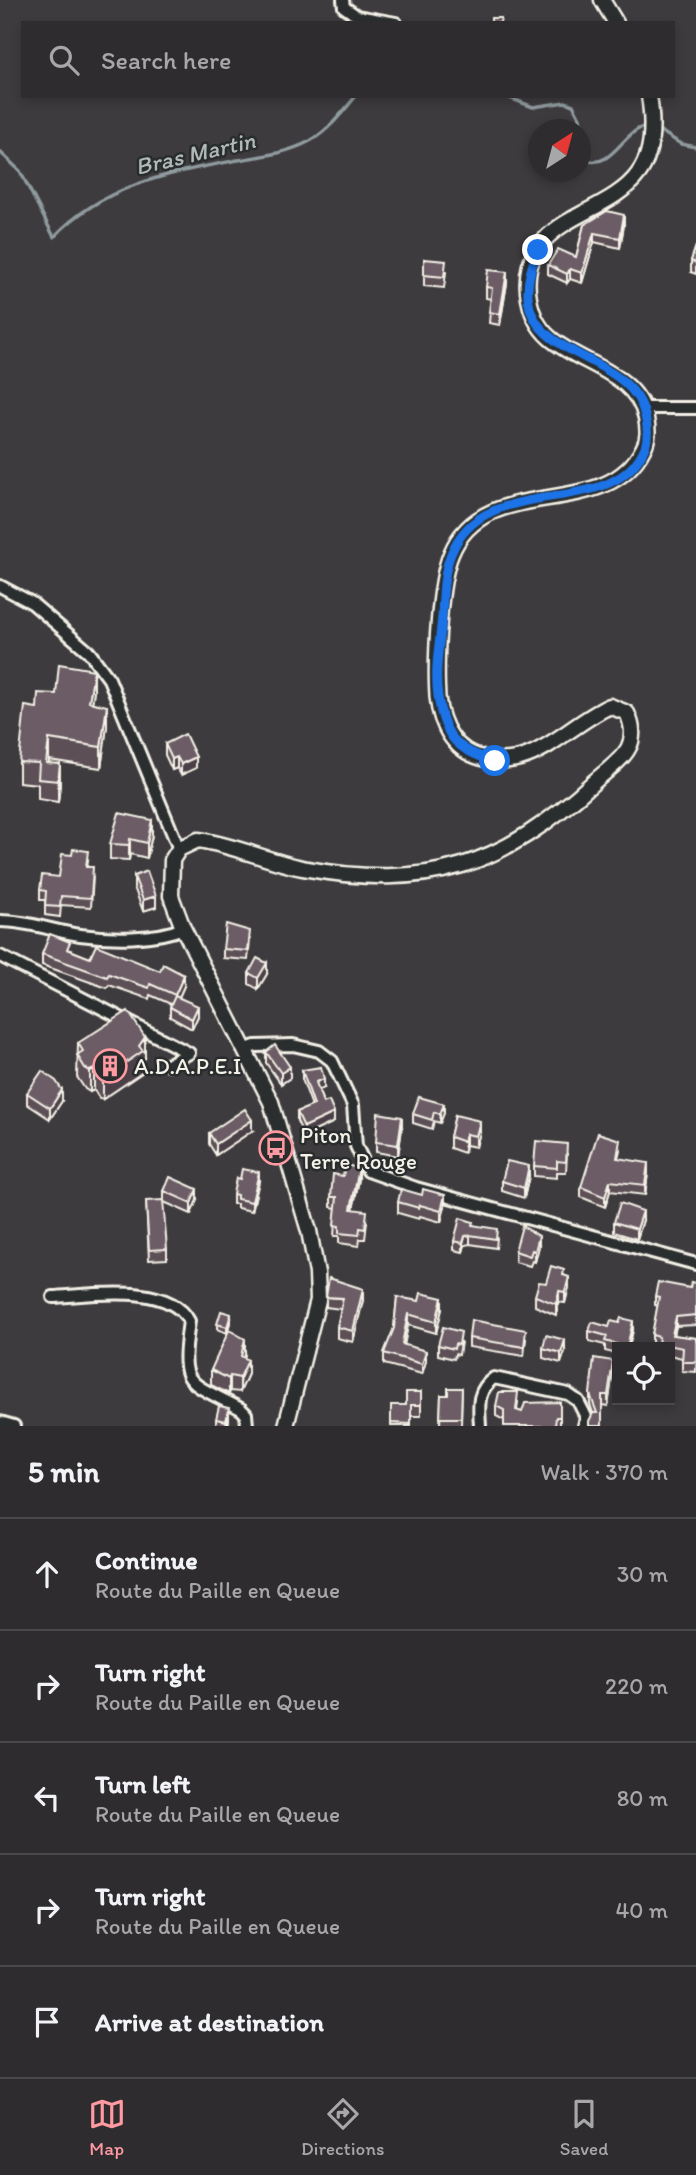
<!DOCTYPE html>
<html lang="en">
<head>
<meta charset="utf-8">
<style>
  :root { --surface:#2e2c2e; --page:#363436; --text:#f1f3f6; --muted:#a7a7aa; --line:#49484a; --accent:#ff9aa2 }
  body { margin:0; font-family:Itim,sans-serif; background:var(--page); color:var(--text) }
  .controls { position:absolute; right:21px; bottom:21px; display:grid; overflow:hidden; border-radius:0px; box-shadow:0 4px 10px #0003 }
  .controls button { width:63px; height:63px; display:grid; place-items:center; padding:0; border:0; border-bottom:2px solid var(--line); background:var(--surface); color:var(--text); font:35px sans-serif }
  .compass { position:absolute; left:528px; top:119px; width:63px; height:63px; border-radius:50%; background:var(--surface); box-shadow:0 4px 10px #0003; rotate:36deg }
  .stop { position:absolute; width:21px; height:21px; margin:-16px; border:5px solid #1a73e8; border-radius:50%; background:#fff }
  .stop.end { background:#1a73e8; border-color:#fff; box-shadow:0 2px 7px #0008 }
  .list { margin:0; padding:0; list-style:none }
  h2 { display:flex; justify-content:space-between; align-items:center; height:91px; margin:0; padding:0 28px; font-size:30px }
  h2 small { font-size:23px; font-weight:400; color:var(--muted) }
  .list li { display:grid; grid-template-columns:46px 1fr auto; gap:21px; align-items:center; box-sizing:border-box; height:112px; padding:0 28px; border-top:2px solid var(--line) }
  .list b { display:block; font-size:26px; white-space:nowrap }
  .list p { margin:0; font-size:23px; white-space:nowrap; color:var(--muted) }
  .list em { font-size:23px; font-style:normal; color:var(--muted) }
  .icon { flex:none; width:38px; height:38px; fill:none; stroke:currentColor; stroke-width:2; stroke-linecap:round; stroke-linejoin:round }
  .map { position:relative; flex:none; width:696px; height:1426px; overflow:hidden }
  .search { position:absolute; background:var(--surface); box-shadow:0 4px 10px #0003; left:21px; right:21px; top:21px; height:77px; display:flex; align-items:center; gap:18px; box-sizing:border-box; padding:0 24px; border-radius:0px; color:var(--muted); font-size:26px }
  .sheet { height:651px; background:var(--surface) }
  nav { display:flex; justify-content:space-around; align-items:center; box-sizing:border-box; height:98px; border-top:2px solid var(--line); background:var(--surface); font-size:19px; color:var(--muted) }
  nav a { display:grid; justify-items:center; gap:4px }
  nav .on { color:var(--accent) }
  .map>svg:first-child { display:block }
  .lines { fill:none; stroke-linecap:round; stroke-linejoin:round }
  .stream { stroke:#8f9b9f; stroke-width:3.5 }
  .minor-casing { stroke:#f4f1e8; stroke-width:16 }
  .secondary-casing { stroke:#f4f1e8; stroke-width:19 }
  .minor { stroke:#2a2d2e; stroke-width:10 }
  .secondary { stroke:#2a2d2e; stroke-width:14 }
  .wall { fill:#5d4f57; stroke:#f4f1e8; stroke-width:2 }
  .shaded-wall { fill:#4c4047; stroke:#f4f1e8; stroke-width:2 }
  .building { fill:#6c5c65; stroke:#f4f1e8; stroke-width:2 }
  .route { stroke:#1a73e8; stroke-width:9 }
  .labels { text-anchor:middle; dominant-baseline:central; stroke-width:5; stroke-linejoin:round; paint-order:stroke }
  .poi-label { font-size:23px; fill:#f4f1e8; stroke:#2a2d2e; text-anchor:start }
  .water-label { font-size:24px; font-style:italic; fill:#b1b8b8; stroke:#2a2d2e }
</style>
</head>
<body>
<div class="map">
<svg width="696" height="1426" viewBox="0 0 696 1426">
  <rect width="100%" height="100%" fill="#3e3b3e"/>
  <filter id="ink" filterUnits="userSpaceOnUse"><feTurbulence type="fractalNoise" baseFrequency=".0143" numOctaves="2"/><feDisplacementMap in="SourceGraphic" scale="14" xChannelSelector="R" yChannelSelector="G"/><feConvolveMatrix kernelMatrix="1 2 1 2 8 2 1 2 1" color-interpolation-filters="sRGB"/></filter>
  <g filter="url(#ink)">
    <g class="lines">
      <g class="stream">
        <path d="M505,96l28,11 32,-5 8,3 7,13 6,42c26,10 38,-31 61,-34"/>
        <path d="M654,127l27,17 15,3"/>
        <path d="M0,152l20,19 34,66c50,-53 116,-64 184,-77 25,-4 50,-7 72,-19 18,-10 33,-29 46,-45"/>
      </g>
      <defs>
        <g id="minor">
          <path d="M343,0l1,7 13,9 39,7"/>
          <path d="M644,408h52"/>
          <path d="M0,586l32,17 57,49 20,27 70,170"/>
          <path d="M0,921c28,0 53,10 80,14 31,4 75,5 103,-7"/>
          <path d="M0,956l189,97 -20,11"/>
          <path d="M247,1049l8,-3 38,-1 26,6 13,10 21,44 3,41 12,25 48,17 280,76"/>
          <path d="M53,1297c38,-2 115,-15 136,24 -9,67 -4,58 52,88l5,5 1,12"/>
          <path d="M0,1422l14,4"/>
          <path d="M480,1426c-1,-20 -4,-35 14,-48l74,16 10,7 8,16 -2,9"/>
        </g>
        <g id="secondary">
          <path d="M602,0l14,23"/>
          <path d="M286,1426l32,-126 -1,-27 -8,-42 -38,-129 -88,-174 -12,-32 1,-36 7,-11 19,-9c36,5 69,21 104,28 126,23 200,-1 293,-87 24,-21 48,-34 32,-68l-17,-7c-45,20 -79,70 -134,50 -28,-10 -39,-42 -39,-70 -1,-31 2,-104 14,-132 34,-84 154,-29 192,-105 6,-10 5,-20 3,-31 -10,-46 -65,-53 -96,-80 -14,-12 -20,-28 -22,-46 -7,-75 78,-74 110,-118 16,-21 15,-53 11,-78"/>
        </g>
      </defs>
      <use href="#minor" class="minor-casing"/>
      <use href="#secondary" class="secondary-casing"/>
      <use href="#minor" class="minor"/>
      <use href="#secondary" class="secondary"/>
    </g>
    <g class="wall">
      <path d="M584,225h40l-4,23 -26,-6 -12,41 -12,-4 -3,4 -19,-9v-9l28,-8z"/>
      <path d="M696,246v28l-5,-2v-11z"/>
      <path d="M424,259l22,13 -2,16 -20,-2z"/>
      <path d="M507,283l-7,42 -11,-2 2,-24 -5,-1v-11z"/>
      <path d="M94,691l-2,12 15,23 -6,42 -52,-8v4l11,21 -2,17 -20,-3v-15l-19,-2v-20l18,-54 19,-14z"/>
      <path d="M165,744l31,24 -15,7 -4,-7 -5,2 -7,-15z"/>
      <path d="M152,820v15l-5,23 -17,-4 -1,6 -19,-1v-15z"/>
      <path d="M88,860l-1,7 6,10 -2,30 -30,-2 -1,12 -15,-2v-15h-5v-10l19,-13z"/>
      <path d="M134,876l22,31 -13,4 -9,-24z"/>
      <path d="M250,940l-2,20 -25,-2v-9z"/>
      <path d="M70,950l20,8 94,28 -5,11 19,19 -6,13 -22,-12v-10l1,-3 -21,-9 -1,4 -40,-14 -2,3 -65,-23v-11z"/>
      <path d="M249,973l18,1 -9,15 -9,-5z"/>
      <path d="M78,1043l67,15 -2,3v11l-40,27 -4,-1 -5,-8 -4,2 -5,-3 -8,-12z"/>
      <path d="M266,1052l24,26 -9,6 -15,-21z"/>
      <path d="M302,1070l22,18 -5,2 4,13 11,19 -30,14 -7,-15v-9l15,-6 -10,-27z"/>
      <path d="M27,1093l35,8 -12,18 -23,-15z"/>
      <path d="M419,1097l25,16 -4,10 -6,-2 -2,8 -19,-6v-9z"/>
      <path d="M455,1115l25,17 -4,15 -10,-2 -2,8 -14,-5v-11z"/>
      <path d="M402,1128l-4,28 -22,-4v-10z"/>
      <path d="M252,1131l-36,24 -7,-11v-11z"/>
      <path d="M620,1150l-2,8 30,15 -3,22 -35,-4 -5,16 -24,-10v-10z"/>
      <path d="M567,1154l-1,18h-9v6l-23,-2v-10z"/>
      <path d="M529,1176l-5,22 -22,-7v-10z"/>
      <path d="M359,1179l-6,31 14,12 -2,17h-5l-1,7 -20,-3v-7h-5l2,-28 -5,-1v-10z"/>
      <path d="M259,1181l-7,30 -15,-3v-4h-4v-10z"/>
      <path d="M164,1191l33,9 -6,14 -27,-12z"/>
      <path d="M146,1201l21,48v10l-18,1z"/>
      <path d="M398,1202l47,4 -4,16 -21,-6 -1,3 -21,-6z"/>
      <path d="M643,1220l-6,19 -23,-7v-10z"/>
      <path d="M473,1225l24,13 -1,10 -26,-4 -5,1 -2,7 -9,-2v-9z"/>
      <path d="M539,1246l-4,16 -3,-1 -2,5 -15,-4v-11z"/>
      <path d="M564,1275l5,12 -4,16 -6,-1 -3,13 -21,-9v-10l11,-13z"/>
      <path d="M696,1283v42l-20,1 -2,9 22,3v34l-14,-1v-13l-12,-3v-8h-12l-6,-2v-10l6,-29 -3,-1v-9l35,-8z"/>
      <path d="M326,1297l37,3 -10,42 -16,-4v-11l4,-18 -15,-2z"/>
      <path d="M397,1297l45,12 -6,24 -28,-8 -4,20 22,16 -4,13 -38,-10v-11l10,-25z"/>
      <path d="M231,1319l-4,14 -10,-4v-5z"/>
      <path d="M609,1327l24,3 -4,17h-12v7l-12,-3v-6l-16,-4v-10z"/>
      <path d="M469,1338l57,1 -2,17 -55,-9z"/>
      <path d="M461,1342l-2,13 -4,-1 -1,5 -16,-4v-10z"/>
      <path d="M543,1348l22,3 -4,12 -18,-5z"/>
      <path d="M245,1354l-1,4 4,16 -8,18 -10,-1 -1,3 -18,-9v-15z"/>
      <path d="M613,1371l-5,35 -6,-1v21l-9,-13 -3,-9v-10z"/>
      <path d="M462,1388l-1,38h-21l1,-31h7z"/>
      <path d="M421,1392v24h-10v10h-20v-21h15z"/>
      <path d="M518,1402l-1,9 5,1 38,-10v24h-56v-6l-8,-4v-10z"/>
      <path d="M216,1419h13l-1,7h-12z"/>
    </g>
    <g class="shaded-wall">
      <path d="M624,215v10l-4,23v-10z"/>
      <path d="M594,233v9l-12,41v-10z"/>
      <path d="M570,269v10l-3,4v-9z"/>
      <path d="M507,272v11l-7,42v-11z"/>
      <path d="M94,670v21l-5,32v-21z"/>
      <path d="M107,706v20l-6,42v-21z"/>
      <path d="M49,739v21l-3,20v-17z"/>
      <path d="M177,757v11l-5,2v-11z"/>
      <path d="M196,757v11l-15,7v-11z"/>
      <path d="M60,764v21l-2,17v-21z"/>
      <path d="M152,820v15l-5,23v-15z"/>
      <path d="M130,839v15l-1,6v-15z"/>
      <path d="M156,896v11l-13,4v-11z"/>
      <path d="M267,963v11l-9,15v-11z"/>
      <path d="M184,975v11l-9,20v-11z"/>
      <path d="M198,1006v10l-6,13v-10z"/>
      <path d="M145,1037v21l-2,3v11l-40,27v-21l36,-32z"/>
      <path d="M290,1067v11l-9,6v-11z"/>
      <path d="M94,1069v21l-4,2v-21z"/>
      <path d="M324,1079v9l-8,3v-9z"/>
      <path d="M62,1090v11l-12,18v-11z"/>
      <path d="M444,1104v9l-4,10v-9z"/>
      <path d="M334,1113v9l-30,14v-9z"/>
      <path d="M402,1117v11l-4,28v-11z"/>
      <path d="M252,1120v11l-36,24v-11z"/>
      <path d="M480,1121v11l-4,15v-11z"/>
      <path d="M466,1134v11l-2,8v-11z"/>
      <path d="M648,1163v10l-3,22v-10z"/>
      <path d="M529,1166v10l-5,22v-10z"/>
      <path d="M359,1168v11l-8,41v-11z"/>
      <path d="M259,1172v9l-7,30v-9z"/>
      <path d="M610,1181v10l-5,16v-10z"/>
      <path d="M197,1189v11l-6,14v-11z"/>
      <path d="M445,1195v11l-4,16v-11z"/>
      <path d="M643,1211v9l-6,19v-10z"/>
      <path d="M470,1235v9l-5,1 -2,7v-9l2,-7z"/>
      <path d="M539,1236v10l-4,16v-11z"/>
      <path d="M569,1277v10l-4,16v-11z"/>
      <path d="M363,1289v11l-10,42v-11z"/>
      <path d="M559,1291v11l-3,13v-11z"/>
      <path d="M442,1298v11l-6,24v-11z"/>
      <path d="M231,1314v5l-4,14v-6z"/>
      <path d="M408,1314v11l-6,30v-11z"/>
      <path d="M676,1317v9l-4,19v-10z"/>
      <path d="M633,1321v9l-4,17h-2z"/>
      <path d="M245,1339v15l-4,17v-15z"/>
      <path d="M565,1340v11l-4,12v-10z"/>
      <path d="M426,1351v10l-4,13v-10z"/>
      <path d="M248,1360v14l-8,18v-14z"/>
      <path d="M613,1361v10l-5,35v-11z"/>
      <path d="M230,1376v15l-1,3v-15z"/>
      <path d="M229,1408v11l-1,7h-2z"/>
    </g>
    <g class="building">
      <path d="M491,18h10l-1,5h-9z"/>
      <path d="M607,211l17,4 -4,23 -26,-5 -12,40 -12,-4 -3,5 -19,-9 10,-16 18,8 8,-32z"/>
      <path d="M696,246v17l-5,-2z"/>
      <path d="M424,259l22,2 -2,16 -20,-2z"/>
      <path d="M488,270l19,2 -7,42 -11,-2 3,-24 -6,-1z"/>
      <path d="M59,664l35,6 -5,32 18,4 -6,41 -52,-8 -3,24 14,1 -2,17 -20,-2 1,-16 -20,-1 6,-56 12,2 1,-15 18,1z"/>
      <path d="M185,734l11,23 -15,7 -4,-7 -5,2 -7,-15z"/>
      <path d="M119,813l33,7 -5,23 -17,-4 -1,6 -19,-1z"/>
      <path d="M73,849l15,2 -2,16h7l-2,31 -30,-2 -1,11 -15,-1 1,-15 -6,-1 2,-15 17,2 3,-23 10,1z"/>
      <path d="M147,871l9,25 -13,4 -9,-24z"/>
      <path d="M226,924l24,7 -2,20 -25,-2z"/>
      <path d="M50,934l20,8 -3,7 23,9 6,-13 64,26 3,-7 21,11 -9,20 -25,-11 -1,4 -40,-14 -2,3 -65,-23z"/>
      <path d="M257,958l10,5 -9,15 -9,-5z"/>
      <path d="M175,996l23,10 -6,13 -22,-12z"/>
      <path d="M128,1011l17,26 -6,9 4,5 -40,27 -4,-1 -5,-8 -4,2 -5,-3 -8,-13 6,-4 -5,-8z"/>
      <path d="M275,1045l15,22 -9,6 -15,-21z"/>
      <path d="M321,1067l3,12 -8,3 7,21 6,-2 5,12 -30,14 -7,-15 17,-7 -12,-35z"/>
      <path d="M42,1071l14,10 6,9 -12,18 -23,-15z"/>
      <path d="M419,1097l25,7 -4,10 -6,-2 -2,8 -19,-6z"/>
      <path d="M245,1109l7,11 -36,24 -7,-11z"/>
      <path d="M378,1113l24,4 -4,28 -22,-3z"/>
      <path d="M455,1115l25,6 -4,15 -10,-2 -2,8 -14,-5z"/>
      <path d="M598,1133l22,7 -3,18 31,5 -3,22 -35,-4 -5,16 -24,-10z"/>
      <path d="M536,1141l31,3 -1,18 -9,-1v7l-23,-2z"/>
      <path d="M507,1161l22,5 -5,22 -22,-7z"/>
      <path d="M345,1165l14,3 -8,41 16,2 -2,18 -5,-1 -1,7 -20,-2v-7l-5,-1 3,-28h-6l2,-23 10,2z"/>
      <path d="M242,1169l17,3 -7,30 -15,-3v-4l-4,-1 3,-16 4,1z"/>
      <path d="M170,1177l27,12 -6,14 -27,-12z"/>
      <path d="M401,1189l21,6 1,-6 22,6 -4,16 -21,-6 -1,3 -21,-6z"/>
      <path d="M163,1200l4,49 -18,1 -3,-49z"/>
      <path d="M620,1203l23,8 -6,18 -23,-7z"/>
      <path d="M460,1218l13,4 -1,3 25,4 -1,10 -26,-4 -5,1 -2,7 -9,-2z"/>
      <path d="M522,1226l17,10 -4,15 -3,-1 -2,6 -15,-5z"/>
      <path d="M551,1266l13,4 -1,5 6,2 -4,15 -6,-1 -3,13 -21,-8 4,-14 7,1z"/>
      <path d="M329,1278l34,11 -10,42 -16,-4 6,-29 -17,-1z"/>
      <path d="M658,1282l32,6 1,-6 5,1v32l-20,2 -4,18 24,3v24h-14l1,-14 -25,-5 1,-6 -7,-2 7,-38 -4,-1z"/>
      <path d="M421,1293l21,5 -6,24 -28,-8 -6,30 24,7 -4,13 -38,-11 10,-25 3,-31 22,4z"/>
      <path d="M221,1311l10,3 -4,13 -10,-3z"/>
      <path d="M621,1318l12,3 -6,26 -22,-6 2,-5 -18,-5 3,-9 17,5 2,-6 8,2z"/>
      <path d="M471,1320l55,10 -2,17 -55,-9z"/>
      <path d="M443,1327l18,5 -2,13 -4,-1 -1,5 -16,-4z"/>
      <path d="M229,1330l16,9 -4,17 7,4 -8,18 -10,-2 -1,3 -18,-9z"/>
      <path d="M546,1335l19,5 -4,13 -18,-5z"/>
      <path d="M594,1358l19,3 -5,34h-6v31h-13v-5l4,-8h4l-7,-19z"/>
      <path d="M448,1388h14l-1,30h-21l1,-23h7z"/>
      <path d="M406,1392h15v13h-10v19l-20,-1v-18h15z"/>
      <path d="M499,1392h19l-2,18 6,2 3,-9 35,-1v15h-4l-1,9h-51v-16l-8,-4z"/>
      <path d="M219,1406l10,2 -3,13 -10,-2z"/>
    </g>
  </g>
  <g class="lines" filter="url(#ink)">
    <path class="route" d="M495,761c-40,-10 -52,-27 -57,-65 -4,-26 2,-54 4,-80 1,-20 1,-43 9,-62 34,-86 163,-30 194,-107 4,-11 3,-20 0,-31 -15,-73 -156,-52 -107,-166"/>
  </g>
  <defs>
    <symbol id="building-ring" viewBox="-11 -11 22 22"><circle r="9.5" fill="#2a2d2e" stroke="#ff9aa2" stroke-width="1.5"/><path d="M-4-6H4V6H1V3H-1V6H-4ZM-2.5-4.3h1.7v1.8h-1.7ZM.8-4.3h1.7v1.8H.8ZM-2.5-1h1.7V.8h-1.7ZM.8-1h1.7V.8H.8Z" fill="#ff9aa2"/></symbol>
    <symbol id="bus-ring" viewBox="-11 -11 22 22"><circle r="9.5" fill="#2a2d2e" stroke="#ff9aa2" stroke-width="1.5"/><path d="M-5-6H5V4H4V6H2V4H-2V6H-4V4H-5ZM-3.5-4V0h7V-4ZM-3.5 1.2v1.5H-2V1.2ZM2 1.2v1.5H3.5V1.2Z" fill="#ff9aa2"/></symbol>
  </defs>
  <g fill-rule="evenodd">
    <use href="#building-ring" x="91" y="1047" width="38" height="38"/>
    <use href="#bus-ring" x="257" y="1129" width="38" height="38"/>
  </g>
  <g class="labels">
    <g class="poi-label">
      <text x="134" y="1066">A.D.A.P.E.I</text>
      <text x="300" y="1135">Piton<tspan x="300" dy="26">Terre Rouge</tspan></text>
    </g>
    <g class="water-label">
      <text transform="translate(195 153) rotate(-13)">Bras Martin</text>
    </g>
  </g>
</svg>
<div class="controls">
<button><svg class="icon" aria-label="locate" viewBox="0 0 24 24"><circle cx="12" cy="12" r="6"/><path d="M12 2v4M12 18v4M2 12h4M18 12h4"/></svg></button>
</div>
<svg class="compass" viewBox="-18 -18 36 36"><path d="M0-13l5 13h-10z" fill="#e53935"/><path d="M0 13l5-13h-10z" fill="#a7a7aa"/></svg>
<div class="stop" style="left:495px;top:761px"></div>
<div class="stop end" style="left:538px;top:250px"></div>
<div class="search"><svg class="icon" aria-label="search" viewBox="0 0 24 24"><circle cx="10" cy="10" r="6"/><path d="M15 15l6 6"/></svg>Search here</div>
</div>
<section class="sheet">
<h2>5 min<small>Walk · 370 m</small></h2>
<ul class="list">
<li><svg class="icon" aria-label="ahead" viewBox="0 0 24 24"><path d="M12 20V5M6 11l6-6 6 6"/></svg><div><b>Continue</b><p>Route du Paille en Queue</p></div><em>30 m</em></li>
<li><svg class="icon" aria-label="right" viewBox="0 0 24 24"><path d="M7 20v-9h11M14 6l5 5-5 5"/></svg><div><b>Turn right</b><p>Route du Paille en Queue</p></div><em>220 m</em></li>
<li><svg class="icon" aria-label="left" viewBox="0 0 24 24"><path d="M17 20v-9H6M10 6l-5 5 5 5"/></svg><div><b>Turn left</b><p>Route du Paille en Queue</p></div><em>80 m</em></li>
<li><svg class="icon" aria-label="right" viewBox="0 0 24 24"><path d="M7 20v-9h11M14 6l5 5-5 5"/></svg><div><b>Turn right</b><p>Route du Paille en Queue</p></div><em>40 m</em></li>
<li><svg class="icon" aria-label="arrive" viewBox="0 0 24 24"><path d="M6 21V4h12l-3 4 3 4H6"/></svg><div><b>Arrive at destination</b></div></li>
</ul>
</section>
<nav>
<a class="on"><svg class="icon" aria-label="map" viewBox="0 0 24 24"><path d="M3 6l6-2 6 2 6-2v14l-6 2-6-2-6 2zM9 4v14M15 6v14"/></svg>Map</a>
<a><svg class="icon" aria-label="directions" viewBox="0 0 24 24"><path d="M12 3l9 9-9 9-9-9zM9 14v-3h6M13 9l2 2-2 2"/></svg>Directions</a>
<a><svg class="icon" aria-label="saved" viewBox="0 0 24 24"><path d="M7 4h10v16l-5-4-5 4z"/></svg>Saved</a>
</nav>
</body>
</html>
